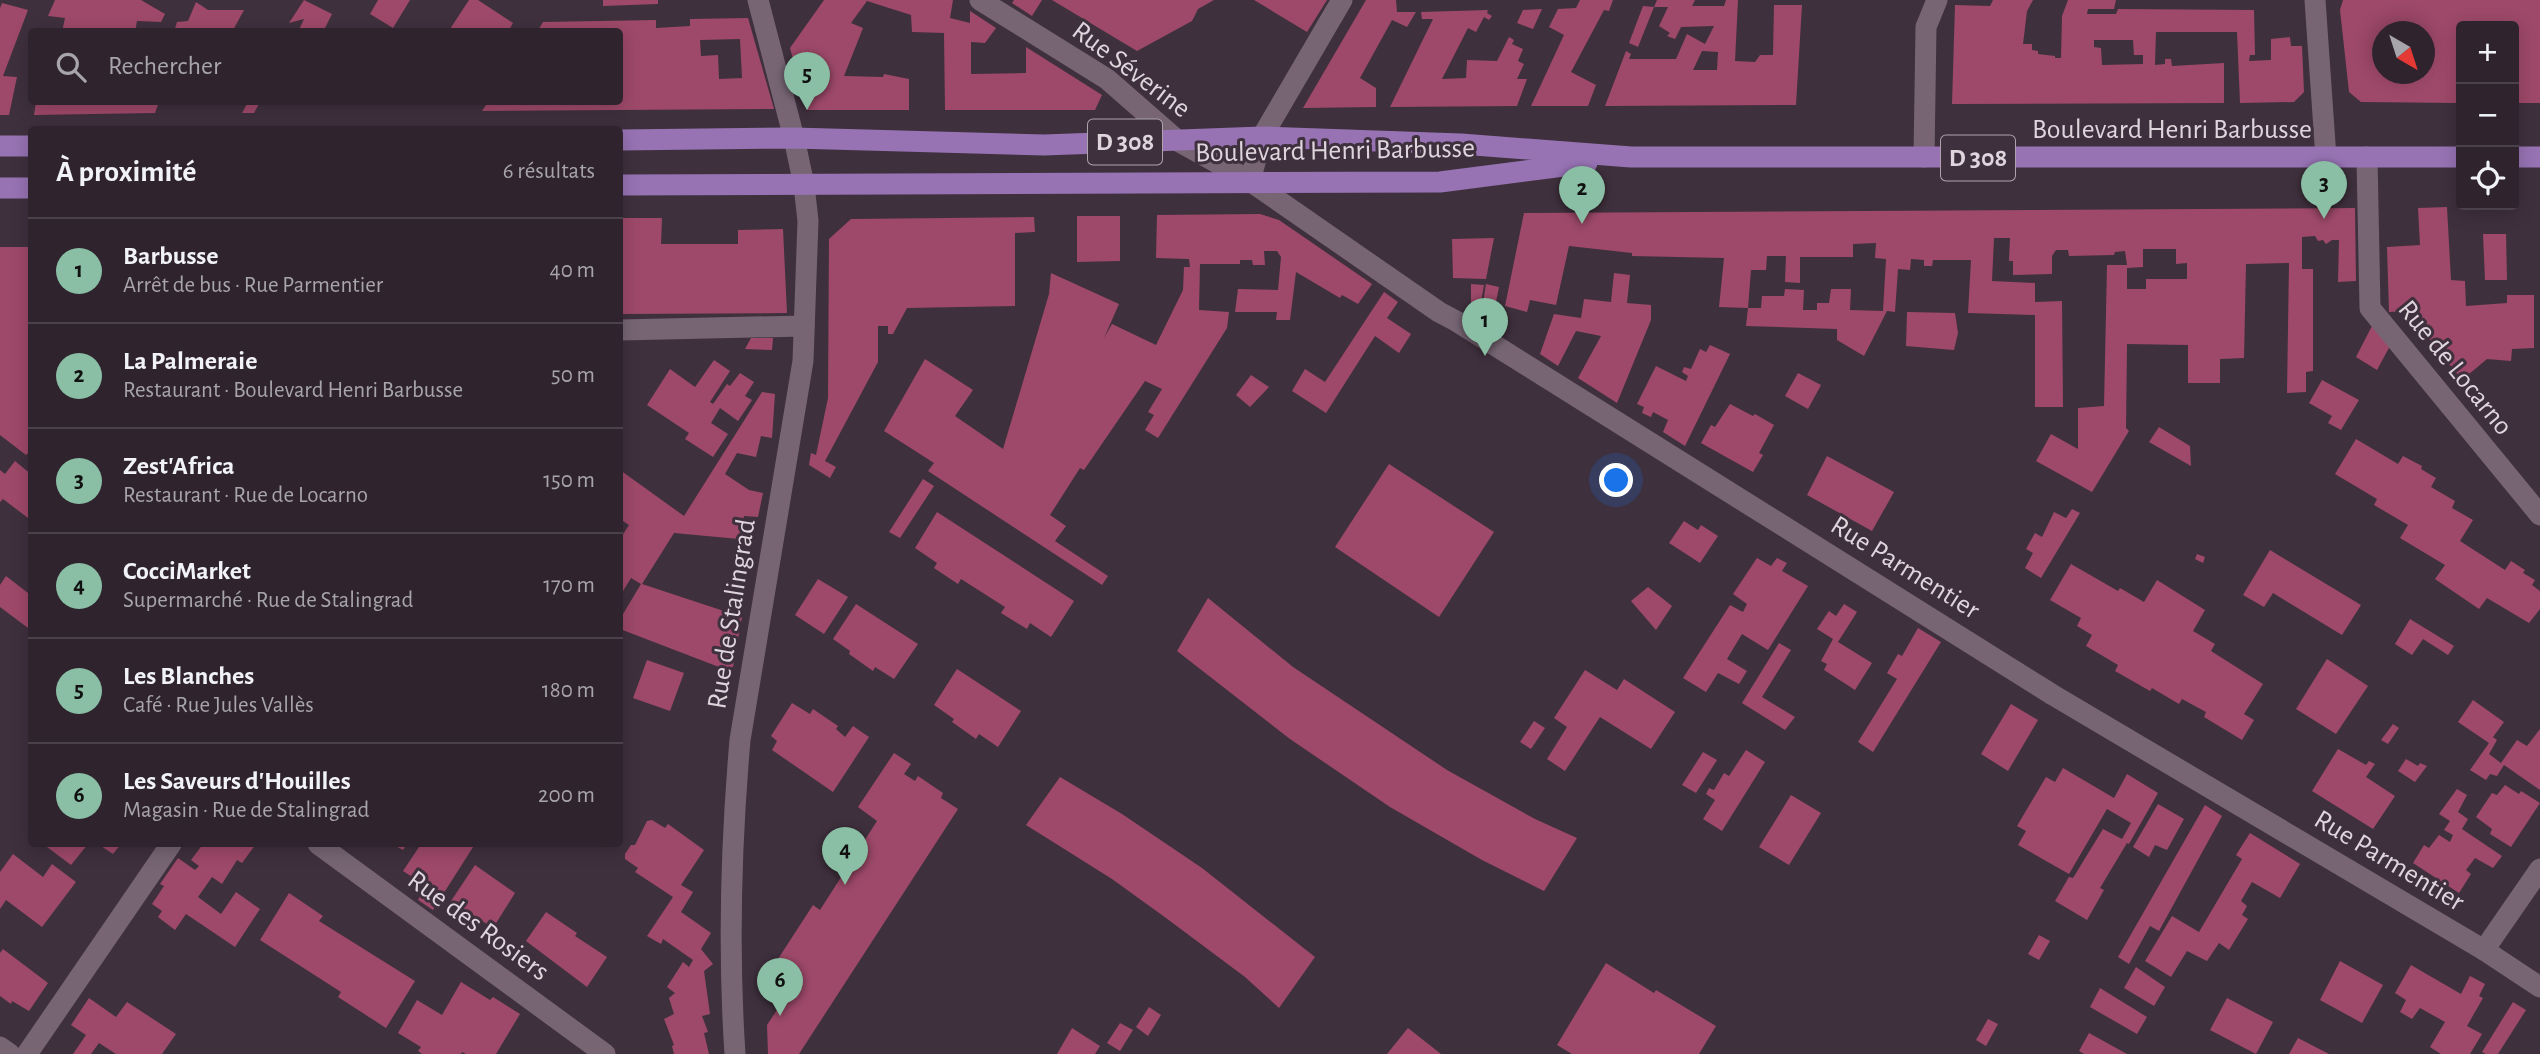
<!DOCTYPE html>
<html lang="fr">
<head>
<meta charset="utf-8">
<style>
  :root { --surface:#2f242e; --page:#372c36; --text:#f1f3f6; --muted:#a7a4aa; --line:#4a414a; --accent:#8abfa5 }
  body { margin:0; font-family:"Alegreya Sans",sans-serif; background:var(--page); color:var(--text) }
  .controls { position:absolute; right:21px; top:21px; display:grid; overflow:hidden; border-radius:7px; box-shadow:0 4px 18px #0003 }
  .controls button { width:63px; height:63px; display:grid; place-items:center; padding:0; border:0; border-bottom:2px solid var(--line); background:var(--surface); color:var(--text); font:35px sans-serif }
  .compass { position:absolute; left:2372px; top:21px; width:63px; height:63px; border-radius:50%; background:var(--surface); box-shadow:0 4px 18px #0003; rotate:141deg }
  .you { position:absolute; left:1617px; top:481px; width:24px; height:24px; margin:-18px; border:5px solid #fff; border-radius:50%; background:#1a73e8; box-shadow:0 0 0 10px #1a73e833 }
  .badge { display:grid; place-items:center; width:46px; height:46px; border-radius:50%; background:var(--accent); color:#111; font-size:23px; font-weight:700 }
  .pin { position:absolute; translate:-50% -58px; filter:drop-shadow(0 2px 4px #0008) }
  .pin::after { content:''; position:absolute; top:37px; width:24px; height:21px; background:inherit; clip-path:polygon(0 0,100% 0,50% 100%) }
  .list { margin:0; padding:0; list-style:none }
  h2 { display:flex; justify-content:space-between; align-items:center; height:91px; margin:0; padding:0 28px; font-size:30px }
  h2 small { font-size:23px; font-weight:400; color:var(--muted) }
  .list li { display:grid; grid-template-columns:46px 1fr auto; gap:21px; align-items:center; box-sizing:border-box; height:105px; padding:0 28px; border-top:2px solid var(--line) }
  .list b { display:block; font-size:26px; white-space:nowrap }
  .list p { margin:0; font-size:23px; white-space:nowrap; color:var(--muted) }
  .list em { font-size:23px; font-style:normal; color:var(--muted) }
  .icon { flex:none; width:38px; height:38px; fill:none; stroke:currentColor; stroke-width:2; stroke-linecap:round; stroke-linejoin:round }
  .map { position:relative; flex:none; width:2540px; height:1054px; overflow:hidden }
  .search { position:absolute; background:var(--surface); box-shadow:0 4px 18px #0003; left:28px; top:28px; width:595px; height:77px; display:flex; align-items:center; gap:18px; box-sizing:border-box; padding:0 24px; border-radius:7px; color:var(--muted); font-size:26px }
  .panel { position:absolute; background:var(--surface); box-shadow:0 4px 18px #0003; left:28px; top:126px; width:595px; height:721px; border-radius:7px }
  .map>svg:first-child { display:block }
  .building { fill:#9e4969; fill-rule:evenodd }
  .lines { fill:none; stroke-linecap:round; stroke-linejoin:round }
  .lane { stroke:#776574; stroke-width:21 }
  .street { stroke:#776574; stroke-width:21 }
  .primary { stroke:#9773b4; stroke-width:21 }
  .labels { text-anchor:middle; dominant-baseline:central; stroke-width:6; stroke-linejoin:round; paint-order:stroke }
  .shield { fill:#3f303d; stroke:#afa4ad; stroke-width:2 }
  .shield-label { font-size:26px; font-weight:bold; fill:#dfd5dd }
  .street-label { font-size:28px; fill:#dfd5dd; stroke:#3f303d }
</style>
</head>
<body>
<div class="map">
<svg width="2540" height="1054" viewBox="0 0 2540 1054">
  <rect width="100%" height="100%" fill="#3f303d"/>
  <g class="building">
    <path d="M55,0h86l24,14 -4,8 -24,-1 -2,11h-73l3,-14 -17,-2z"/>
    <path d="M304,0l28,14 -8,16 4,2h-30l6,-13 -15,4z"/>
    <path d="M378,0h32l-17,28 -23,-14z"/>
    <path d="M469,0h9l35,23 -5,9h-60z"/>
    <path d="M603,0h55v4l-55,2z"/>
    <path d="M824,0h129l-3,18 20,5v-12l26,17 -11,15 -14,-1v32l55,-1v-26l76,48 -7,15h-150l-1,-77 -32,-1 -1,-17 -44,-14 -16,22 12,5 -19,48 39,1 1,-3 25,5v31h-102l-17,-62z"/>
    <path d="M1014,0h28l-10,16 -20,-13z"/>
    <path d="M1052,0h162l-16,9 -6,12 -55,30z"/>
    <path d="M1254,0h73l-20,32z"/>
    <path d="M1366,0h30l1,12h19l-9,15 -15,-7 -32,58 16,10v19l-73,1z"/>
    <path d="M1580,0h33l-4,11 -5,-1 -33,62 25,13 -8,21h-57l33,-71 -15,-8 9,-18 18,-1z"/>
    <path d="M1657,0h38l-3,6h32l2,-6h12l-3,61 20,1 5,-7h13l1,-50h28l-6,100 -191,1 21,-55 5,3 -2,5h47l11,-25 18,10 9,-18 -33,1 -6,12 -8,-3 3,-3 -11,-7 9,-19h-14zM1702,51l16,1 -1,18h-24z"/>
    <path d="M1993,0h40l-6,11 -4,33h9v6l6,1v3l17,2v2h6l1,-42 6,-16h48l-2,9h-26l-1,5h29l2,-5 136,1 1,45h-5l-1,6 22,-1v-21l19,-2 1,9h11l2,46 -10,10 -54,1 -3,-71h-81l-1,33 10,-1v-5h6l1,7 52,-3v40l-272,1 3,-99 35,1zM2094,40h39l1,15h9v9l-41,1 -1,-17 -7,-1z"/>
    <path d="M2343,0h197v103h-26v-77h-53v77l-100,-1 -12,-10 -9,-82zM2382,32h42v42h-42z"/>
    <path d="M196,2l12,8h36l-12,22h-58l3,-10 11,-1z"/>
    <path d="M2,3l26,7 -25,66 14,1 -8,38h-9v-107z"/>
    <path d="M1643,6l11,1 -16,40 -9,-4z"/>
    <path d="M1542,9l-9,20 -16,-6 6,-13z"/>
    <path d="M1488,10l-1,3 5,3 -3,4 -5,-3 -8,15 -8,-4 -26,51 24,-1 1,-18 30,1 12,-24 5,3 -2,4 11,5 -5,12 6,3 -7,15h10l-10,27 -127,1 43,-88h-11l-1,-7z"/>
    <path d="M748,18l26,91 -292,2 6,-9h132v-70h-83l6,-10 113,-2v8l34,-2v-7zM740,39l2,39 -23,1 -1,-24 -17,1 -1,-16z"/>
    <path d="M36,102h123l-4,11 -121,2z"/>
    <path d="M248,102h12l-6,11h-12z"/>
    <path d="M2447,207l4,73 14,1 1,25 41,-3v-8h27v53l-22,1 -1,12 -24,-2 -25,21 -55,-69 -18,1 -2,-65 33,-2 -2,-37z"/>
    <path d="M2355,208l1,73 -18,1 1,-42h-7l-6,4 -3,-4 -5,1 -3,-5 -13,1v32h11v102l-7,1v20l-19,1 2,-130 -43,1 -2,94 -24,1v24h-32v-38l-61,-1 -1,84 3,3 -37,61 -56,-31 15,-27 27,15v-41l26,-2 3,-141h20l-2,-14 -10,1 -1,3 -45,1 -1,-6h-12l-4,6v18l-39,1v-14h-4l1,-23h-16l-2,43 43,2v19l27,-1 1,106h-28v-92l-67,-2 3,-53h-38l-1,6h-8v-6l-13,-1 -1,11 -12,-1 -3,43 -8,-1 -23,45 -27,-16v-11l-91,-3 2,-18h13l1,-12h22l1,-7 19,1 -1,20h14v-7h12l2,-14h20l-1,21 33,1 3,-52 -11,-1 1,-15 -23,1v13h-53v26l-15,-1 1,-26h-19l-1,14h-15l-3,38 -29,-1 5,-49 -92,-2v-3l-63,-7 -13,59 -26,-5 -3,12 -22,-6 19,-93zM2143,249h33v15l11,-1v16h-41v10h-19v-21l16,-1z"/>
    <path d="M1260,214l19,6 93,64 -14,20 -16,-9 -2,3 -44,-26 -6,48h-14l1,-8h-42l3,-23 40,1 3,-33 -4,-6h-13l1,14h-12l-1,-5h-12v4h-40l-1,46 30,2 -2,16 -69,110 -13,-8 9,-15 -6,-3 14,-23 -17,-8 -61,89 -4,-2 -30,47 16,11 -11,15 53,35 -6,9 -174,-114 6,-8 -50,-32 41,-72 48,31 -18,26 48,33 46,-155 2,-21 68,31 -15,34 8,-14 44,21 27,-55 1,-23h6l-1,-8 -33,-1 1,-43z"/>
    <path d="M1077,216h43v45l-43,1z"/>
    <path d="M1034,217l1,15 -20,1v73l-108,2 -14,26h-5v-8h-10v36l-53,99 11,6 -6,11 -21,-13 2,-12 5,2 12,-57 1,-159 22,-20z"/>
    <path d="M620,218h42l-1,26h77v-14l45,-1 4,84 -167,1z"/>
    <path d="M2483,234h23l1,46h-22z"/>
    <path d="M1494,238l-8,41 -33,-1 -1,-39z"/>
    <path d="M0,247h32v119l-3,11 3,3v69l-6,6 -26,-20z"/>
    <path d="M1614,273l16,2 -3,28 24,2v15l-34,83 -39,-25 23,-42 -25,-5 -18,35 -18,-12 14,-40 27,4 3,-19 27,3z"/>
    <path d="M1471,284l13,1 -5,28 -8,-5z"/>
    <path d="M1486,284l13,3 -7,35 -11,-8z"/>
    <path d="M1384,292l14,10 -11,16 24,16 -12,19 -24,-17 -49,77 -34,-22 13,-22 20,13z"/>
    <path d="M1907,312l48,1 3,20 -4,17 -48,-4z"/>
    <path d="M2373,324l17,22 -13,24 -21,-13z"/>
    <path d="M751,338h22l-1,12 -27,-1z"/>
    <path d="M1710,345l20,9 -45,92 -22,-14 5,-12 -15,-8 -2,5 -9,-4 2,-6 -7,-3 19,-38 30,15 2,-5 -6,-4 2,-5 7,2 9,-20 6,3z"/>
    <path d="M714,360l16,11 -20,31 3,2 14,-20 3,2 10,-13 14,9 -9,14 7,4 -14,21 -18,-13 -9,15 17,11 -15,23 -28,-18 4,-6 -42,-28 23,-36 25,18z"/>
    <path d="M1798,373l23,12 -13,24 -23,-13z"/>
    <path d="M1251,375l18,12 -19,20 -14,-12z"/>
    <path d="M2322,380l37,20 -18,30 -13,-7 4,-7 -23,-13z"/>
    <path d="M762,392l13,2 -3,44 -11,-2 -5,21 -19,-4 -12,21 24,16 14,3 -5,24 -14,-1 -5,23 -65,-6 -32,51 100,33 -9,50h-14l-99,-38v-10l21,-35 -10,-6 -11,18v-57l9,-14 -9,-6v-49l64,46z"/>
    <path d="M1730,404l23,12 2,-2 19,11 -15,28 4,2 -10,17 -52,-29 10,-18 4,2z"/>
    <path d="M2159,427l31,19 1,20 -42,-24z"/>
    <path d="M2356,439l42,25 5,-8 19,10 -1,3 15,9 -5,9 24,14 -3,7 21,12 -13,21 45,29 6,-9 14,9 -2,3 12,7 -3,5 8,6v18l-11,14 -42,-25 -8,11 -44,-30 10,-14 -45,-27 8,-13 -34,-20 3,-6 -42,-25z"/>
    <path d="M1827,456l67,36 -22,39 -65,-36z"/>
    <path d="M15,461l17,14v46l-29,-22 -3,3v-32l5,4z"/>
    <path d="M1389,464l105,68 -55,85 -104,-70z"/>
    <path d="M923,479l11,7 -34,52 -11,-6z"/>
    <path d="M2072,509l8,4 -39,65 -16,-10 8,-15 -7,-4 9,-16 7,4 12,-25 12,6z"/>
    <path d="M937,512l137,89 -23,36 -21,-14 -3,6 -26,-16 4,-6 -44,-28 -3,5 -24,-16 3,-5 -22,-15z"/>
    <path d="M1684,521l14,9 3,-5 17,11 -18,27 -31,-20z"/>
    <path d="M2270,550l91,55 -19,30 -69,-42 -9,14 -21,-12z"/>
    <path d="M2197,554l8,3 -2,6 -8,-4z"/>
    <path d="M1757,558l14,8 6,-8 10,5 -5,8 26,15 -40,64 -26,-16 -15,25 20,12 -8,13 -21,-11 -12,19 -23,-14 47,-73 13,7 4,-8 -14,-10z"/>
    <path d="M2071,564l47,27 2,-3 24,14 13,-22 48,30 -12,21 22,13 -4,7 52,33 -19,30 10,6 -12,20 -38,-23 2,-5 -24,-13 -3,5 -27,-16 -2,3 -35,-20 3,-6 -32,-19 6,-11 -15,-9 4,-8 -31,-18z"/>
    <path d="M6,576l26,20v35l-32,-24v-22z"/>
    <path d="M818,579l30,18 -24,37 -29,-19z"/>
    <path d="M1648,587l24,19 -16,24 -25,-29z"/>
    <path d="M1208,598l85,69 154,103 88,49 42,19 -33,53 -62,-31 -92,-53 -100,-68 -113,-88z"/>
    <path d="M856,604l62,40 -24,35 -19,-12 -2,4 -24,-17 1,-3 -17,-12z"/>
    <path d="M1844,604l13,8 -19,30 34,21 -17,27 -31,-20 3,-6 -6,-3 12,-22 -16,-10 12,-18 7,5z"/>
    <path d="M2410,619l44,27 -6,9 -25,-16 -11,16 -17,-11z"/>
    <path d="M1918,628l23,14 -68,110 -15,-10 39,-63 -10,-6 11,-19 4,2z"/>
    <path d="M1779,643l12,7 -29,47 33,20 -10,13 -43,-27z"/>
    <path d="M2327,659l41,27 -32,48 -40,-25z"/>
    <path d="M647,660l37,13 -14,38 -37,-13z"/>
    <path d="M957,669l64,42 -23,36 -19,-13 -3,5 -24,-17 2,-3 -20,-14z"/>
    <path d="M1585,670l32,20 7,-11 51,33 -24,37 -51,-32 -35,54 -18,-12 20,-32 -13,-9z"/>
    <path d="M2473,700l31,22 -11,15 4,3 -8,14 12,9 16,-23 10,6 13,-17v61l-36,-25 -7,11 -7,-2 -4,6 -16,-10 19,-27 -31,-21z"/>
    <path d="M792,703l18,11 3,-5 25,17 -2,3 9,8 8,-11 16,11 -36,55 -61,-42 5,-9 -6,-5z"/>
    <path d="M2011,704l27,16 -30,51 -27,-17z"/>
    <path d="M1534,721l11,7 -14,21 -11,-7z"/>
    <path d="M2393,724l6,4 -11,16 -7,-4z"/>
    <path d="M2338,749l28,16 3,-4 6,3 -9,13 29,19 -22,33 -61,-38z"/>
    <path d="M1746,750l19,12 -43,69 -19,-12 12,-19 -9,-6 3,-6 5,2 10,-17 5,3z"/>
    <path d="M1703,752l14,8 -21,33 -14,-8z"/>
    <path d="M894,753l17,11 -7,10 11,7 3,-5 25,17 -2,5 17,11 -159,245h-31l-1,-29 12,-18 -14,-9 9,-13 -9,-6 48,-74 7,5 57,-89 -19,-14z"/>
    <path d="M2406,759l12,7 2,-3 7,3 -12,16 -17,-11z"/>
    <path d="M2063,768l51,30 13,-24 31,19 -29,51 -2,-1 -27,45 4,2 -17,30 -32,-19 14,-24 4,1 30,-49 19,10 9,-16 -24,-14 -38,65 -51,-29 8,-14 -9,-5 29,-49 9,5z"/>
    <path d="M1060,777l62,37 80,54 113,89 -36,51 -34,-31 -79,-59 -54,-39 -86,-54z"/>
    <path d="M2505,785l14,9 2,-3 19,12 -29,44 -21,-13 2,-5 -16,-12 16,-24 5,2z"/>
    <path d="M2457,789l10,6 -9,17 10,7 -6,10 40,27 -9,12 -18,-10 -9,12 5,4 -12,19 -46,-30 11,-18 5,3 10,-13 11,7 3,-7 -9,-5 6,-9 -11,-7z"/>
    <path d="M1791,795l30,18 -32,52 -30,-18z"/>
    <path d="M2158,804l26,15 -17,31 -12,-5 -6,12 -16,-10z"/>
    <path d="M2205,805l17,11 -63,115 -9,-5 -21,38 -11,-7z"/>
    <path d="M652,820l13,8 3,-4 36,26 -23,35 12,7 -12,20 30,21 -10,16 12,15 -9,7 6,43 -8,2 6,16 -4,1 5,21h-35l-2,-8 2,-1 -10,-26 10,-5 -5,-16 6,-5 -8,-6 16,-25 6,5 4,-7 -30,-21 -2,5 -14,-8 26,-39 -38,-25 3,-4 -13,-9v-5l6,-9h4l12,-24z"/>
    <path d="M2250,833l50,31 -20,34 -28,-16 -11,19 6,5 -5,9 6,4 -19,31 -10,-7 -12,18 -20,-10 -16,26 -26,-16 27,-45 27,16 43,-73 -6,-4z"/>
    <path d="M43,844h45l-17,21z"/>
    <path d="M98,844h23l-8,10z"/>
    <path d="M203,844h53l-14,19 -5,-3 -15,24 -10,-7 -14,20 23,17 15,-22 24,17 -25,38 -49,-33 -11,16 -17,-13 4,-6 -10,-7 12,-18 -4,-2 18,-26 17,12 4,-4 -8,-6z"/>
    <path d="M392,844h15l-4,6z"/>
    <path d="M421,844h54l-42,66 -15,-10 8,-14 -23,-15z"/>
    <path d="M13,854l30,23 9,-13 24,18 -34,45 -36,-27 -6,9v-37z"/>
    <path d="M475,865l40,28 -22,35 -42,-27z"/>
    <path d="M289,893l34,23 -4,5 96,60 -29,47 -48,-31 3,-5 -81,-52z"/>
    <path d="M546,912l31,21 -2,3 32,21 -20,30 -61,-46z"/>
    <path d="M2039,935l11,6 -11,19 -11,-6z"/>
    <path d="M3,949l45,34 -19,28 -17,-10 -1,3 -11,-8v-43z"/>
    <path d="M2340,961l43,24 -21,38 -42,-23z"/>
    <path d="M1606,963l48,30 2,-3 60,36 -17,28h-127l-15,-9z"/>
    <path d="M2411,965l50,29 9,-18 15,8 -6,12 4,2 -16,28 15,8 -12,20h-29l-11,-7 15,-25 -25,-14 -8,11 -12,-7 6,-12 -11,-7z"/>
    <path d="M2136,967l29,20 -11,19 -30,-18z"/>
    <path d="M461,982l29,18 3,-3 27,17 -24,40h-30l-4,-2 -1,2h-39l-4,-3 3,-4 -23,-14 19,-33 25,15z"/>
    <path d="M2100,988l47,29 -10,17 -47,-27z"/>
    <path d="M89,998l27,19 11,-15 49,32 -14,20h-46l-17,-11 -8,11h-18l13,-19 -15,-10z"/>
    <path d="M2227,998l46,24 -17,32 -46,-24z"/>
    <path d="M2513,1002l13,8 -28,44h-12l-4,-2z"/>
    <path d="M1149,1007l12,8 -13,21 -12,-9z"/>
    <path d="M1988,1019l10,5 -12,22 -10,-6z"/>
    <path d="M1120,1023l13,7 -13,21 -13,-8z"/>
    <path d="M1072,1028l28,18 -5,8h-38z"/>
    <path d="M1408,1028l33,26h-54z"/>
    <path d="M2089,1033l38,21h-43l-5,-3z"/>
    <path d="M2298,1038l31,16h-40z"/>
  </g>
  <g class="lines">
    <g class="lane">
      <path d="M1924,157l2,-130 11,-27"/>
      <path d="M620,330l184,-4"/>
      <path d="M318,844l287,210"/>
      <path d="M27,1054l144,-210"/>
    </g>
    <g class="street">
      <path d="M980,0l127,79 71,62 72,40 189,131 17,9 597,374 431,255 56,37"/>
      <path d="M2315,0l11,158"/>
      <path d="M2367,157l3,151 170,207"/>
      <path d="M1250,181l12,-44 80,-137"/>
      <path d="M2484,950l56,-81"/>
      <path d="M0,1047l10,7"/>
      <path d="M735,1054c-7,-104 -4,-210 5,-314l63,-379 5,-140 -4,-36 -10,-47 -36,-138"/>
    </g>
    <g class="primary">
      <path d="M620,140l174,-2 250,7 218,-8 199,7 170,13h830"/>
      <path d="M0,146h32"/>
      <path d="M2514,157h26"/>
      <path d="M620,185l820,-3 147,-19"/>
      <path d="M0,188h32"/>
    </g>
  </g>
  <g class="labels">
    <g class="shield">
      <rect x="1088" y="119.5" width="74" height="45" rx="5"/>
      <rect x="1941" y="135.5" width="74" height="45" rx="5"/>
    </g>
    <g class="shield-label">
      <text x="1125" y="142">D 308</text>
      <text x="1978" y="158">D 308</text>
    </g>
    <g class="street-label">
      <text transform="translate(1131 70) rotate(37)">Rue Séverine</text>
      <text x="2172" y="130">Boulevard Henri Barbusse</text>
      <text transform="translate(1335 151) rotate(-1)">Boulevard Henri Barbusse</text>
      <text transform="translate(2455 368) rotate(51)">Rue de Locarno</text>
      <text transform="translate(1905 568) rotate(32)">Rue Parmentier</text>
      <text transform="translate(732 614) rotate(-81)">Rue de Stalingrad</text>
      <text transform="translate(2389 861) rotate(31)">Rue Parmentier</text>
      <text transform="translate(478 926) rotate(36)">Rue des Rosiers</text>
    </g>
  </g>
</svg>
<div class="controls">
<button>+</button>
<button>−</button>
<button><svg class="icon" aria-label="locate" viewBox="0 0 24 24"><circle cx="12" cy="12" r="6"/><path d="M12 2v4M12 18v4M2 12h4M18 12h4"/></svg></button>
</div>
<svg class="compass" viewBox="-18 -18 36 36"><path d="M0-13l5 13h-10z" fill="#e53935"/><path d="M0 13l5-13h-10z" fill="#a7a4aa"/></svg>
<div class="you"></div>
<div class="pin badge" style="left:1485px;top:356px">1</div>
<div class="pin badge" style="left:1582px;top:224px">2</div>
<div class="pin badge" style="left:2324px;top:219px">3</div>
<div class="pin badge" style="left:845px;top:885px">4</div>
<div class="pin badge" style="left:807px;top:110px">5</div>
<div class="pin badge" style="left:780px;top:1016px">6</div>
<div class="search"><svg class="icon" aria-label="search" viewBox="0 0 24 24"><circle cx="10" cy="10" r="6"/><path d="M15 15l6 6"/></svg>Rechercher</div>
<section class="panel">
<h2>À proximité<small>6 résultats</small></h2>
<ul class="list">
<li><span class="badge">1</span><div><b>Barbusse</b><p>Arrêt de bus · Rue Parmentier</p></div><em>40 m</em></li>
<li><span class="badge">2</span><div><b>La Palmeraie</b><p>Restaurant · Boulevard Henri Barbusse</p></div><em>50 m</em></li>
<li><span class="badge">3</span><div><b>Zest'Africa</b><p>Restaurant · Rue de Locarno</p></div><em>150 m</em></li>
<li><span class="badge">4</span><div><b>CocciMarket</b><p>Supermarché · Rue de Stalingrad</p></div><em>170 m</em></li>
<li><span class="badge">5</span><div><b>Les Blanches</b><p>Café · Rue Jules Vallès</p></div><em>180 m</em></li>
<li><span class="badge">6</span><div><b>Les Saveurs d'Houilles</b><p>Magasin · Rue de Stalingrad</p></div><em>200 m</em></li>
</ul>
</section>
</div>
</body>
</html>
